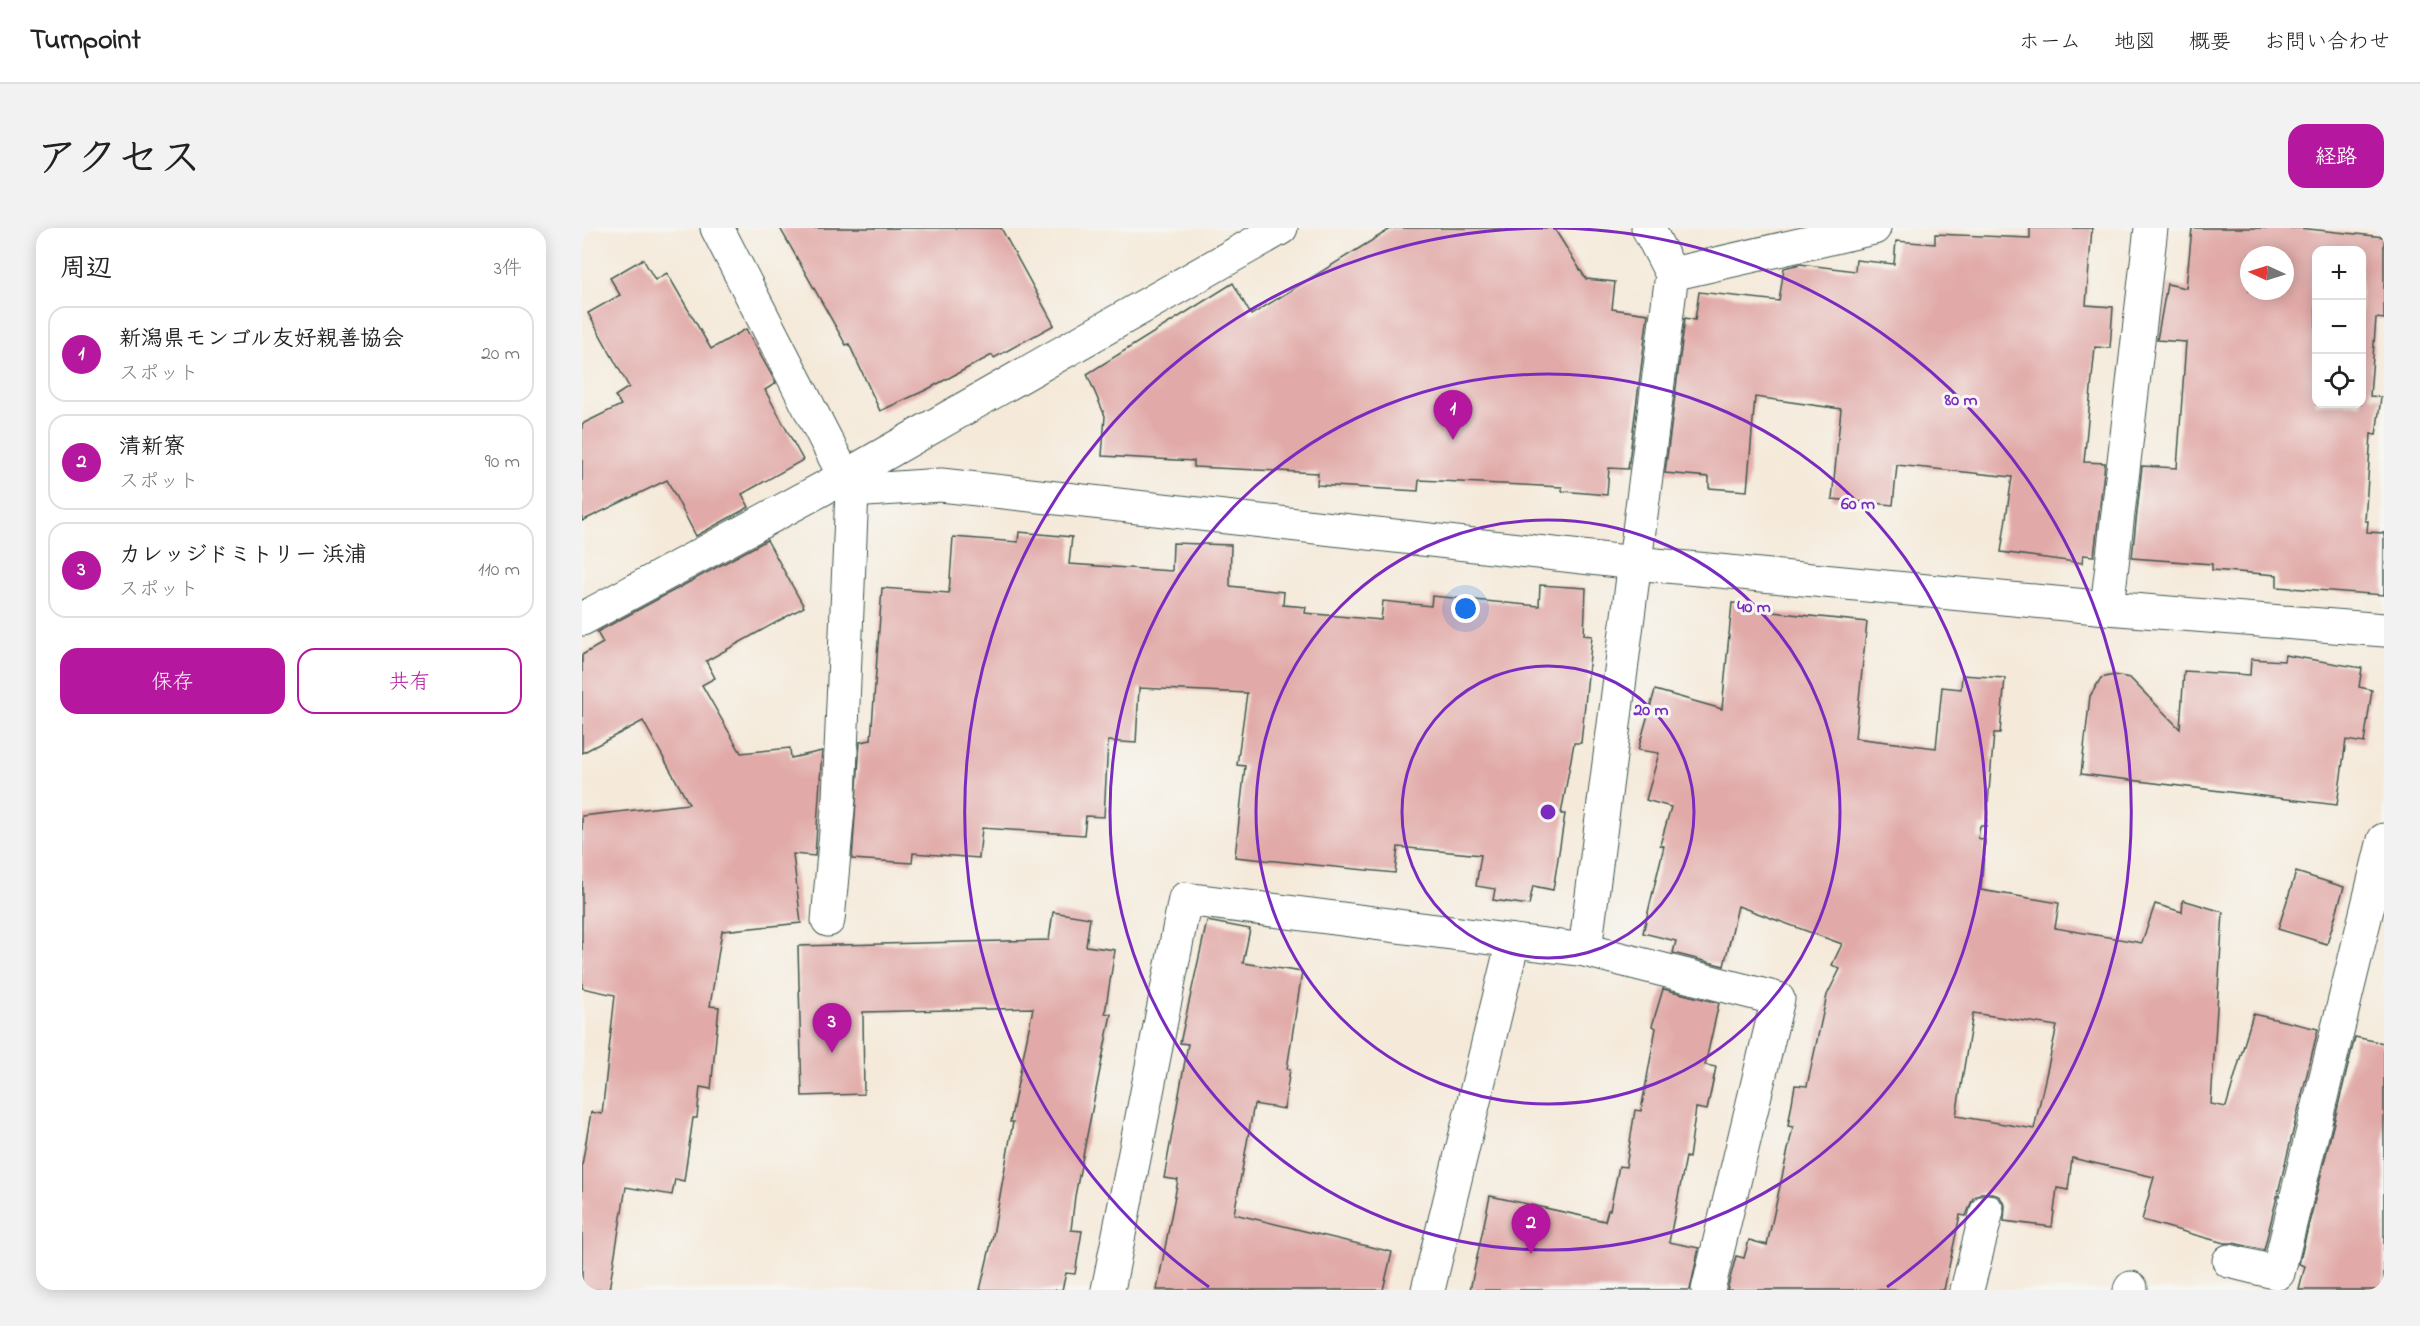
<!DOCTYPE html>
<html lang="ja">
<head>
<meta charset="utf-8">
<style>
  :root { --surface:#fff; --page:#f2f2f2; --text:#222; --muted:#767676; --line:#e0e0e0; --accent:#b5179e }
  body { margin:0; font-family:"Indie Flower","Klee One",sans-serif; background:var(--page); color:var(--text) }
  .controls { position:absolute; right:18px; top:18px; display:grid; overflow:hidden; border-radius:12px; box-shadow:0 3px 15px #0003 }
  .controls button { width:54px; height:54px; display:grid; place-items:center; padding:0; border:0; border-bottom:2px solid var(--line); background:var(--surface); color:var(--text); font:30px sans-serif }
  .compass { position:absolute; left:1658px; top:18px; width:54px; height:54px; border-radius:50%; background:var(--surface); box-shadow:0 3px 15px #0003; rotate:274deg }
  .you { position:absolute; left:884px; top:381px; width:21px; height:21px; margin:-15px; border:4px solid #fff; border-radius:50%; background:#1a73e8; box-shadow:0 0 0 9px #1a73e833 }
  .badge { display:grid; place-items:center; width:39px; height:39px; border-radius:50%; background:var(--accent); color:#fff; font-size:20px; font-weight:700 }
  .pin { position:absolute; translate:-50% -50px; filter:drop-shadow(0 2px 3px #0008) }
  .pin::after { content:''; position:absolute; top:32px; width:21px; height:18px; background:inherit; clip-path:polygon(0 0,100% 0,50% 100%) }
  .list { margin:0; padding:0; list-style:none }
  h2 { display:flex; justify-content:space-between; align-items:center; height:78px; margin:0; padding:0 24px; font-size:26px }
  h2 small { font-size:20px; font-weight:400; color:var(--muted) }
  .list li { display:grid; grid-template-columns:39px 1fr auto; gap:18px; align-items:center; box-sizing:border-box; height:96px; margin:0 12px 12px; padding:0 12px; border:2px solid var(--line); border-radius:18px }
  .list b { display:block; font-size:22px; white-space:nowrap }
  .list p { margin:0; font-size:20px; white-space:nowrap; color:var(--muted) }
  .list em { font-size:20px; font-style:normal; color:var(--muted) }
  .actions { display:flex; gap:12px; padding:18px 24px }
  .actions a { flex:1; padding:14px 0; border:2px solid var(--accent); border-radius:18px; text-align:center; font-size:21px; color:var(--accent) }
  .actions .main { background:var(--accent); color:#fff }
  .icon { flex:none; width:33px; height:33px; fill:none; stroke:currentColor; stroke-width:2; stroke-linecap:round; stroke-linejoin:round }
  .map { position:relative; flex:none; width:1802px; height:1062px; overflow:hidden; border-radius:18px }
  header { display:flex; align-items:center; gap:36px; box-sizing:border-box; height:84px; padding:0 30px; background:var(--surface); border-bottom:2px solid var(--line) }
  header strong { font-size:28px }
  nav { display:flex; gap:33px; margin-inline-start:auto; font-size:21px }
  .intro { display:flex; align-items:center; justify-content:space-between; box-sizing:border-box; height:144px; padding:0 36px }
  h1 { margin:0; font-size:42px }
  .button { padding:15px 27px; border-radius:18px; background:var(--accent); color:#fff; font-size:21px; font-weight:700 }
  main { display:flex; gap:36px; padding:0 36px }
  aside { flex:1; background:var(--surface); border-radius:18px; box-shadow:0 3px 15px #0003 }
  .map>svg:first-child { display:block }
  .building { fill:#e1aaa8; fill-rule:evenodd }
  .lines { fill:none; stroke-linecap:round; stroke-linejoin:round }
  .minor-casing { stroke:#3f574d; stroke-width:35 }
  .minor { stroke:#fff; stroke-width:33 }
  .ring { fill:none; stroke:#7b2cbf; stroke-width:3 }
  .centre { fill:#7b2cbf; stroke:#f6f6f2; stroke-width:3 }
  .ring-label { font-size:18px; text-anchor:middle; font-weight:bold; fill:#7b2cbf; stroke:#f6f6f2; stroke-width:6; stroke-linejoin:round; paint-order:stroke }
</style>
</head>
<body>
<header>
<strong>Turnpoint</strong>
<nav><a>ホーム</a><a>地図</a><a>概要</a><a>お問い合わせ</a></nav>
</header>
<div class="intro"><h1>アクセス</h1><a class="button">経路</a></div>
<main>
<aside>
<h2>周辺<small>3件</small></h2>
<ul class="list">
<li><span class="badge">1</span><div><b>新潟県モンゴル友好親善協会</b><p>スポット</p></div><em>20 m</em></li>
<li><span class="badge">2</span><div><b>清新寮</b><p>スポット</p></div><em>90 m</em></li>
<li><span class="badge">3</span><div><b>カレッジドミトリー 浜浦</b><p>スポット</p></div><em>110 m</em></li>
</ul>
<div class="actions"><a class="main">保存</a><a>共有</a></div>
</aside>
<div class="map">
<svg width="1802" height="1062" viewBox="0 0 1802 1062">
  <rect width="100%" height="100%" fill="#f6f6f2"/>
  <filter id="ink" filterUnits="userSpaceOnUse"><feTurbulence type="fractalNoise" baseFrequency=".0167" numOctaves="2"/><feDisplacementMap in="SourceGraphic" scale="12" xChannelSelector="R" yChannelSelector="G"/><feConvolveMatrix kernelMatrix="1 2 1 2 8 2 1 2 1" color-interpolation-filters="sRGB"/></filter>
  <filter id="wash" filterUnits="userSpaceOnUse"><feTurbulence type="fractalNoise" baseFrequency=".008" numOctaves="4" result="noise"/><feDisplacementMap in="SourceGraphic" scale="24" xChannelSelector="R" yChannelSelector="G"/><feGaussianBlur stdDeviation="1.35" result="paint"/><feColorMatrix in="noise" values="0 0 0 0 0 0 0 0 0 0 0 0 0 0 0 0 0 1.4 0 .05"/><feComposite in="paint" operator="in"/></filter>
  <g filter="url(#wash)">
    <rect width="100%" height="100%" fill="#f5eada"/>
    <g id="blocks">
      <g class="building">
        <path d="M198,0h221l53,97 -60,33 -2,-3 -66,35 -46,21 -31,-67 -3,1z"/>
        <path d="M810,0h162l32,51 29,3 -3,27 36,5 -20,155 -19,-1 -2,27 -45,-4v-4l-143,-7 -1,11 -101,-6 1,-12 -124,-6v-6l-92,-5 3,-40 -18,-42 146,-91 18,32z"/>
        <path d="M1448,0h62l-6,77 27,2 -3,41 -15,-1 -11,115 21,1 -11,93 -11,-1 -1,8 -81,-11 11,-75 -115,-12 -4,40 -61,-6 9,-90 -86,-12 -8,94 -38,-3v-11l-44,-4 20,-155 10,2 4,-28 80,9 5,-33 16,-4 55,7 1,-11 38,4 2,-23 39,3v-10l95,4z"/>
        <path d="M1610,0h107l85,9v82l-8,-1 -6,78 11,1 -5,38 -5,-1 -6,87h3l-1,11 17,1v62l-107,-8v-12l-65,-5v-6l-80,-6 10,-92 35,2 9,-126 -29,-2 10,-56 19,4zM1734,22h45v154h-45zM1667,27h36v36h-36z"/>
        <path d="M61,31l12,21 12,-7 44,76 35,-20 30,54 -11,7 38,70 -61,34 7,13 -53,29 -29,-56 -85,41v-97l39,-19 -6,-9 14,-9 -41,-74 32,-18 -10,-17z"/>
        <path d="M437,304l53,5 -3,27 103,7 1,-28 58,2 -1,41 54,6 -1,13 23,2 -1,6 76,7 2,-19 48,5 1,-10 107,10 1,-21 46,3 -2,47 8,1 -11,107h-7l-13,71h4l-12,76 -20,-4 -4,19 -36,-5 2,-11 -19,-3 5,-31 -83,-8 -3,26 -160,-16 10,-91 -8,-1 10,-72 -108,-5 -3,55 -28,-2 -4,76 -18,-1 -2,19 -102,-7 -3,30 -66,-5 -1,10 -60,-4 8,-117 11,-2 11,-152 67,5 4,-56 65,5z"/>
        <path d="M185,312l37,67 -98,54 9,17 -13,7 39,68 49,-5 1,10 31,-7 -7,105 -22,-2 8,69 -79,8 -12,75 9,1 -8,82 -11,-2 -3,31h-4l-9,63 -9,-2 -3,16 -46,-8 -17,103h-27v-125l9,-53 11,2 13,-119 -33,-7v-172l107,-12 -46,-83 -61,32v-98l21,-12 -6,-11z"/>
        <path d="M1150,375l41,3 -1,6 95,10 -12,116 81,10 6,-61 19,2 1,-14 43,3 -5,55h-6l-8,93h-6l-2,12 7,2 -4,50 78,13 -4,25 87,15 13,-39 27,8 1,-12 40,12 -12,192 15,3 27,-93 65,15 -54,221 -31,-7h-9l-82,-23 12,-43 -82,-19 -4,32 -11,-2 -5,39 -48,-6 1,-16 -5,-8 -8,-4h-11l-8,5 -7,18 -6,-1 -16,75h-217l9,-34 8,2 5,-18 18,5 26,-118 -5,-1 7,-41 12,1 20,-91 13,-26 -8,-4 10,-21 -104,-38 -14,60 -51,-13 3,-12 -33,-8 21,-87 -4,-1 11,-38 -25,-7 13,-47 -21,-3 17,-60 67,19zM1391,785l84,13 -23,103 -78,-13z"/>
        <path d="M1703,427l77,13 -3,19 13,3 -8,53 -18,-3 -9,65 -256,-31 9,-78 11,-18 13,-3 16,3 50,51 4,-58 66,4 1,-16 33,2z"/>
        <path d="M1714,644l48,15 -17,57 -49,-15z"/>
        <path d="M471,684l37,6 -4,28 29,4 -10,63 6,1 -36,182 -4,34 11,1 -7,43 -9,-1 -4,17h-82l13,-55 20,-113h-3l23,-114 -170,4 1,82 -62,2 -4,-150 251,-6z"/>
        <path d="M625,693l43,8 -7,34 59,9 -15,97h3l-6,40 -30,-5 -20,110 158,38 -9,38h-226l21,-110 -14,-2 24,-134 -8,-1z"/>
        <path d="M1081,761l56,14 -14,62 11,2 -9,43 -11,-2 -7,50 -3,-1 -17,85 30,6 -9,42h-220l20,-94 115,25 3,-11h2l9,-44 7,1 9,-57 6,1 15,-83 -4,-2z"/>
        <path d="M1773,809l29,6v247h-85l6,-24 -6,-2z"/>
      </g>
    </g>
  </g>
  <g filter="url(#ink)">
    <use href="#blocks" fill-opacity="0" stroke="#3f574d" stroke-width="1.5"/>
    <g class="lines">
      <defs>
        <g id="minor">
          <path d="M135,0l135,263 89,-6 694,78 472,45 277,22"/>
          <path d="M1090,46l202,-46"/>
          <path d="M1525,380l44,-380"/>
          <path d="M0,391l264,-143 435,-248"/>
          <path d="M246,692l11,-122 13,-307"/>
          <path d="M1003,722l193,49 -70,291"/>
          <path d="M1647,1033l49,12 106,-433"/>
          <path d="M526,1062l77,-391 400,51 87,-676 -24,-46"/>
          <path d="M846,1062l85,-349"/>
          <path d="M1385,1062l20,-79"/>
          <path d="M1548,1062l1,-2"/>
        </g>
      </defs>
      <use href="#minor" class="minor-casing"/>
      <use href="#minor" class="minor"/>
    </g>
  </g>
  <g class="ring">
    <circle cx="966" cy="584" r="146"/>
    <circle cx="966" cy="584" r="292"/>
    <circle cx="966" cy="584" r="438"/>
    <path d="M627 1059A584 584 0 0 1 961 0M971 0A584 584 0 0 1 1305 1059"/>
  </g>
  <circle cx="966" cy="584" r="9" class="centre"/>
  <g class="ring-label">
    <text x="1379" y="177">80 m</text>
    <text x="1276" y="281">60 m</text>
    <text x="1172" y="384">40 m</text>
    <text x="1069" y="487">20 m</text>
  </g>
</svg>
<div class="controls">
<button>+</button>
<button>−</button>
<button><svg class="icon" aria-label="locate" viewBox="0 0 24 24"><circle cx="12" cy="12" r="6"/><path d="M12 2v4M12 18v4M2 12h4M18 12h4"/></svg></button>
</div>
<svg class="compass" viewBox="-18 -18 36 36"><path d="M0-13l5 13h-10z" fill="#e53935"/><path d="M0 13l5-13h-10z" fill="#767676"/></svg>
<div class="you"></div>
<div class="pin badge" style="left:871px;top:212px">1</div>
<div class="pin badge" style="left:949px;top:1026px">2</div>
<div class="pin badge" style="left:250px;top:825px">3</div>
</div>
</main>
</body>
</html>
